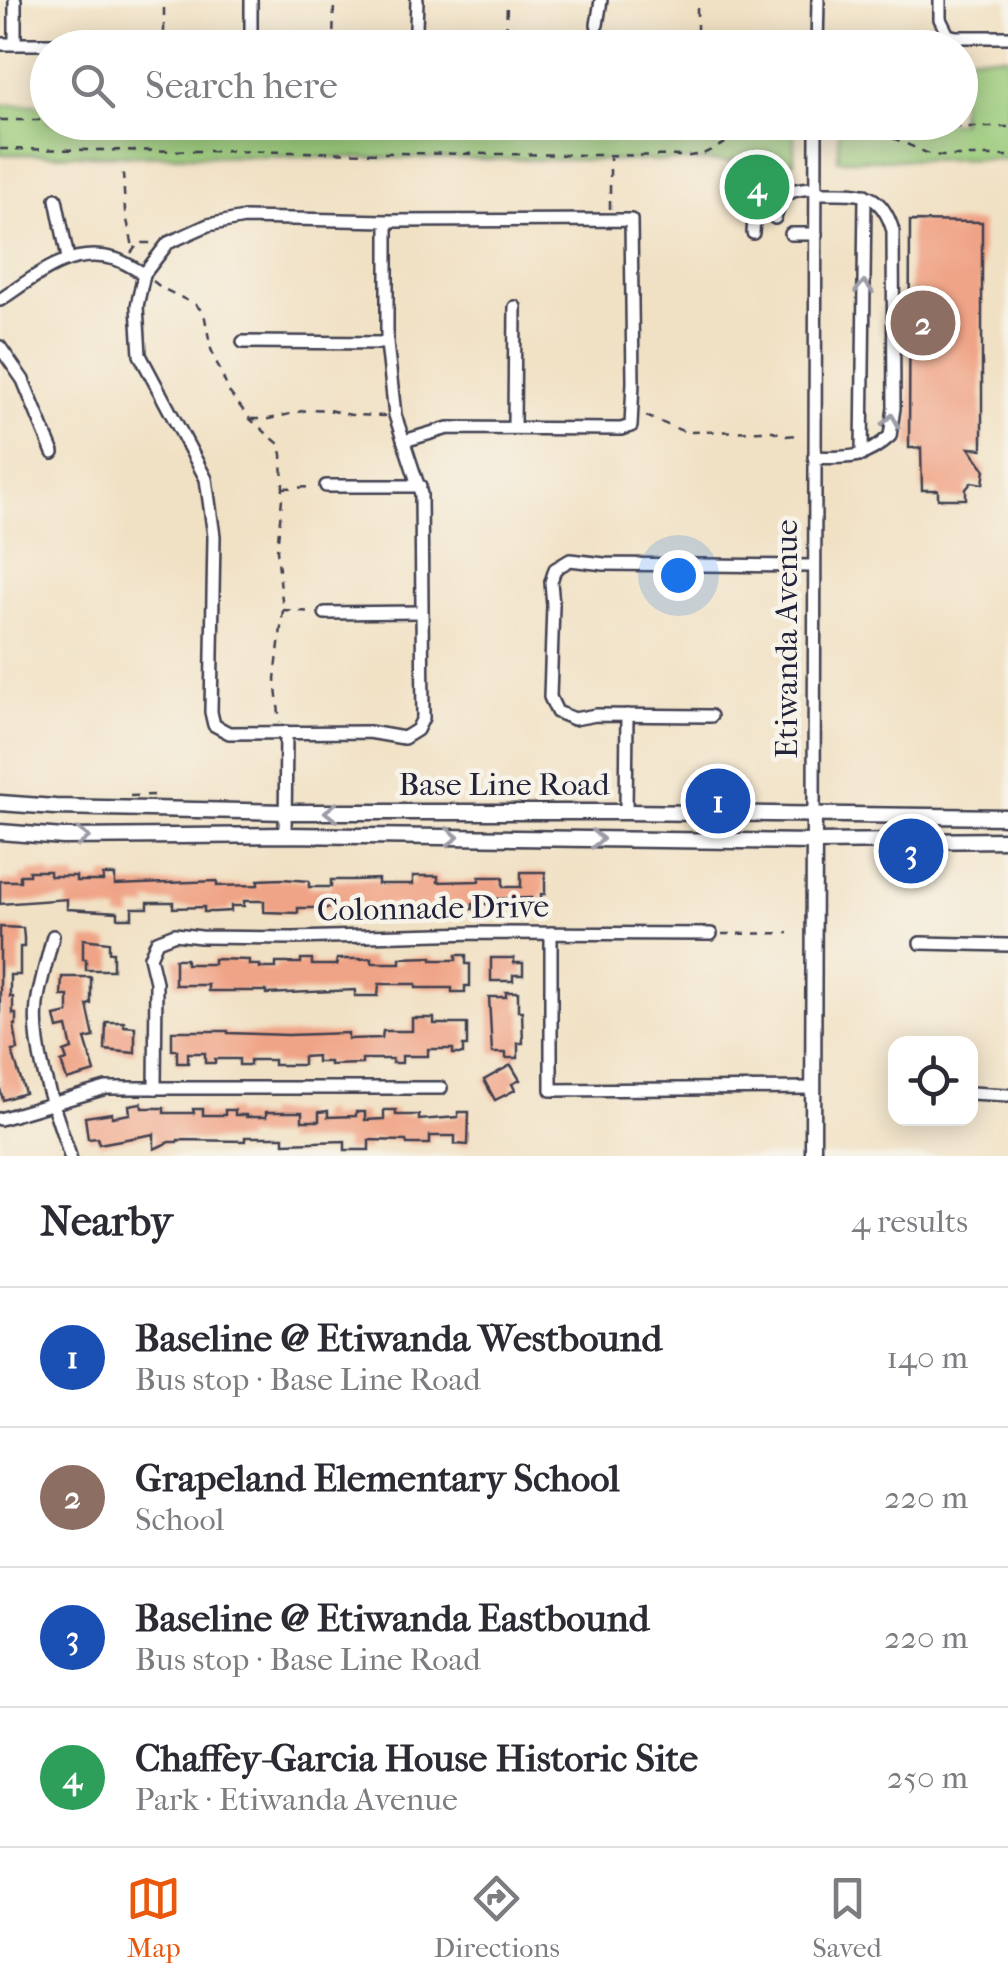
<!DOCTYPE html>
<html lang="en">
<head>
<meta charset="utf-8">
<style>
  :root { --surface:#fff; --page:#f7f7f7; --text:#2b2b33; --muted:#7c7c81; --line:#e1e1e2; --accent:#ea580c }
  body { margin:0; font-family:"IM FELL French Canon",serif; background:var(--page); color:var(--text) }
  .controls { position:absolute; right:30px; bottom:30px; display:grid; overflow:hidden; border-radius:20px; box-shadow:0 5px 25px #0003 }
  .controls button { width:90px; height:90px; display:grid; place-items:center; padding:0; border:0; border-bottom:2px solid var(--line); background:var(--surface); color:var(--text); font:50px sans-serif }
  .you { position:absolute; left:678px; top:575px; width:35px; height:35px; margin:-25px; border:8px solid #fff; border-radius:50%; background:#1a73e8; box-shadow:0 0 0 15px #1a73e833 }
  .badge { display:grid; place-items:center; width:65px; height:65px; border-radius:50%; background:var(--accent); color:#fff; font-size:32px; font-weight:700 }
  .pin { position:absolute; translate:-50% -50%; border:5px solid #fff; box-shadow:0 2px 10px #0006 }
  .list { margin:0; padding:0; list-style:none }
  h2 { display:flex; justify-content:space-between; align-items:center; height:130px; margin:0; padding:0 40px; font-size:42px }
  h2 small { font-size:32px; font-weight:400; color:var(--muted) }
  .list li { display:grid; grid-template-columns:65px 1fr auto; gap:30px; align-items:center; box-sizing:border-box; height:140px; padding:0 40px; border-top:2px solid var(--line) }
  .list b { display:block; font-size:38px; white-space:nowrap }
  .list p { margin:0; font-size:32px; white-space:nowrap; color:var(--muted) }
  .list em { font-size:32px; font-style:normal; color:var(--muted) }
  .icon { flex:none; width:55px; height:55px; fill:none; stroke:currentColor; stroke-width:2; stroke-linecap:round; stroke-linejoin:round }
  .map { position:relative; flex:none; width:1008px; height:1156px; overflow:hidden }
  .search { position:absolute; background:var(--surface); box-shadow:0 5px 25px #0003; left:30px; right:30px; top:30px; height:110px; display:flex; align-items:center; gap:25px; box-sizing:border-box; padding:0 35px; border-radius:55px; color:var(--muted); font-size:38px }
  .sheet { height:690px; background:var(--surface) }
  nav { display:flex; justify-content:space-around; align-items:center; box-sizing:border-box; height:140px; border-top:2px solid var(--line); background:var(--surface); font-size:28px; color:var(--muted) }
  nav a { display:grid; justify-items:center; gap:5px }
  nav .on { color:var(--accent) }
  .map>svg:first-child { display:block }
  .green { fill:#9bcb7b; stroke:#5e765b; stroke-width:2.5 }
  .building { fill:#f0a487 }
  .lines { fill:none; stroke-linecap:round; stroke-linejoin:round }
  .minor-casing { stroke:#413f50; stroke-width:16 }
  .major-casing { stroke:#413f50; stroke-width:19 }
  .path { stroke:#413f50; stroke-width:2.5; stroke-dasharray:8 8; stroke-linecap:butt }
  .minor { stroke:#fff; stroke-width:11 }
  .major { stroke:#fff; stroke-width:14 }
  .oneway { stroke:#9c9ca7 }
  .labels { text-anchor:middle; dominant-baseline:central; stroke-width:9; stroke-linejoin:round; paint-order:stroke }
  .street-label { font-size:32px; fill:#22223b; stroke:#f7f3e8 }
</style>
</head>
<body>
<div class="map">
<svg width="1008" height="1156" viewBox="0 0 1008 1156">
  <rect width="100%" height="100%" fill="#f7f3e8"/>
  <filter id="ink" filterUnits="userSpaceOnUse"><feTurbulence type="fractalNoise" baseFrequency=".01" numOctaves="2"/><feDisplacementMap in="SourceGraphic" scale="20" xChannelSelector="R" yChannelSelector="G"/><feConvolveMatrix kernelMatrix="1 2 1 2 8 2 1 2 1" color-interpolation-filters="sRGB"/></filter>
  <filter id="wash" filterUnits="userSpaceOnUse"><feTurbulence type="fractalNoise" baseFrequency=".0048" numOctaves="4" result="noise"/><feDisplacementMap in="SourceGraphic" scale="40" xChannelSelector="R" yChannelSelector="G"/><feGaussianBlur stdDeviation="2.25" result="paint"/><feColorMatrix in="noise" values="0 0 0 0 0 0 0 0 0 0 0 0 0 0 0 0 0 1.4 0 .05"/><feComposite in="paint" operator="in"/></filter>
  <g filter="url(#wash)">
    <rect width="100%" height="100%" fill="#f1e1c4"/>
    <g class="green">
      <path d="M961,56h47v103l-170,1 1,-37 121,-1z"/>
      <path d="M0,105h47l1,17 746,1v39l-794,-8z"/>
    </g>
    <g id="blocks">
      <g class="building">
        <path d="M910,221l72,1v227l-13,-1 16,22 -2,14 -11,-2 -6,7v10h-28v-9h-16l-1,-42h-12z"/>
        <path d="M29,871h21v5h26v5h27v-6h12v10l102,-4v5l41,-1v-5l24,-1 27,2v6h22v-7h23l24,-1v5h35v-8h25v6l41,-1v-4h24v10h18v-15h24v22h-4v9l-10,1v-6l-42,1v5h-16v5h-11v-6l-32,1v5l-20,1h-11v-5h-27v7h-27v2h-11v-6h-36v5l-34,-1v-11h-20v5h-13v5l-17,1h-10v-5l-31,1v-6h-25v6h-16v10h-14v-6l-51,-3v-10l-67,5v-23h20v-6h9z"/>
        <path d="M0,927l23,1 1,10v9h-4v28h-10v22h3v17h3v11h-2l4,25 -6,1 13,42 -22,7 -3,-11z"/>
        <path d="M83,939l26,3v10h4v18h-27v-11h-3z"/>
        <path d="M456,955h10v9h4v22h-5v6h-13v-4h-36v-4h-37l-1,12h-23v-6l-89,4v-3h-58v-6h-33v-26h11v5h28v-5l35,1v5h11v3h16v-5h25v-4h11v6h25v-6h24l11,-1v5h28v-5l32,-1v3h24z"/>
        <path d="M491,958h23v5h9v12h-10v6h-22z"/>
        <path d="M62,977h29v27l-4,1 7,32 -9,2 10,33 -28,8 -6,-18 6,-2 -3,-8 8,-3 -5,-22 -9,2 -3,-13 13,-3v-17h-7z"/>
        <path d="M506,992h12v19h4l1,32h-5v15h-12v-5h-14l-3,-56h17z"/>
        <path d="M412,1018h22v6h33v22h-4v8h-10v-5h-25v7h-26v7h-10v-4h-30v5l-32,1v-3h-13v-6l-14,1v8h-29v-5h-24v5h-11v-6h-24v4h-10v-10h-17v10h-11v-13h-5v-19h56v2l60,2 60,-2v6l34,-1 1,-7h29z"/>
        <path d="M106,1022h18v4l11,1v26l-30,-3z"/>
        <path d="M511,1065l9,15 -8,4 3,6 -20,10 -11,-20z"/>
        <path d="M141,1103l1,5h22v5h30l-1,-4h10v6h22v-5h10v5h11v2h20v-5h36v9h17v-9l9,-1v6l28,-1v-4h9v8l19,-1v-9h12v5h23v5l39,-3v-5h11l-1,33 -13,-1v-8h-25v8h-23l-1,-3 -37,-1v10h-24v-9l-61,2v-6h-39v4l-67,-1 -1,2h-8l-15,7v-15l-55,10 -1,-6 -10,1 -3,-22 27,-4v4l18,-3 -1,-9z"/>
      </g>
    </g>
  </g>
  <g filter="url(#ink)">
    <use href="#blocks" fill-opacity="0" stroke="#413f50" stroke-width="2.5"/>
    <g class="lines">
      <defs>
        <g id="minor">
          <path d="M15,0v44"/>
          <path d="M940,0v19l8,16"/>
          <path d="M597,25l4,-25"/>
          <path d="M416,28l1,-28"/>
          <path d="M948,35l8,2h52"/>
          <path d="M251,38v-38"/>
          <path d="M0,44h130"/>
          <path d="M817,48l1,-48"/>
          <path d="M903,48l33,-1 9,-4 3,-8"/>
          <path d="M56,199l12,59"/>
          <path d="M775,218c8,-26 14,-29 41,-30"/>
          <path d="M387,221v122l8,72 26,79 2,224 -6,12 -13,8 -35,-6 -140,1 -15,-8 -3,-13 3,-176 -8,-57 -66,-124 -3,-49 7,-32 24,-31 40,-18 36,-7 143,3 244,-1 2,162 -2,44 -10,3 -173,-1 -44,13"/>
          <path d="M753,233l1,-15"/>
          <path d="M791,234h25"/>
          <path d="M0,300c36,-24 70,-54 115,-41 10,3 20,10 29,15"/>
          <path d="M243,342l144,1"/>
          <path d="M0,347l23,33 30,73"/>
          <path d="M514,427l1,-120"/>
          <path d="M862,455l3,-260"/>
          <path d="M814,457c34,1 50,3 76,-21l4,-28 -1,-177c-13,-45 -38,-37 -77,-38"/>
          <path d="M326,486h94"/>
          <path d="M325,613l96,-1"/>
          <path d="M711,716l-115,-1 -22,4 -17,-7 -7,-15 3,-92 -2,-23 4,-13 15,-9 34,4 210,2"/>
          <path d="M626,812l1,-97"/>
          <path d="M814,815l2,-693"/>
          <path d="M285,835l1,-103"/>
          <path d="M551,933v157l263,-2"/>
          <path d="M53,936c-5,22 -13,46 -16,68 -5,49 18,106 33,152"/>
          <path d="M920,943l88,2"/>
          <path d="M155,1088l1,-106 -6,-25 7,-16 18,-7 26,3 92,1 183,-5 235,1"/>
          <path d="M970,1093l38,2"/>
          <path d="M0,1119l106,-31h335"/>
        </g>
        <g id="major">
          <path d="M0,803l55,4 231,5h340l382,5"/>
          <path d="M0,832l63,5 222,-2 529,7 194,-2"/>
          <path d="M813,1156l1,-341"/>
        </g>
      </defs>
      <use href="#minor" class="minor-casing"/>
      <use href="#major" class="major-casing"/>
      <g class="path">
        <path d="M164,48v-48"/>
        <path d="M333,48l1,-48"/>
        <path d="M506,48l1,-48"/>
        <path d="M697,48v-48"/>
        <path d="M0,120h48"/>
        <path d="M243,122l497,4 18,6"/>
        <path d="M873,131l20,-4h115"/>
        <path d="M829,133l55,1 45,20 12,2h67"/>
        <path d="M0,149l690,7 13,-2 39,-19 64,-2"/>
        <path d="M123,173l2,38 8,36"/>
        <path d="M610,209v-52"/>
        <path d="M131,253l8,-10h13"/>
        <path d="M153,281l9,7 34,17 8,8 7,36 18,43 21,27 29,25 3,10 1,34 -6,62 6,60 -8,69 5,43"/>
        <path d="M646,416l39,16 88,-1 13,5 10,-1"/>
        <path d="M251,419h18l42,-10 18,1 22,5 35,1"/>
        <path d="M283,488l31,-1"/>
        <path d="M283,610l30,2"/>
        <path d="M130,796l24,-1"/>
        <path d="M722,934l67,-1"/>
      </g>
      <use href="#minor" class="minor"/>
      <use href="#major" class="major"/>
    </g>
    <defs><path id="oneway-chevron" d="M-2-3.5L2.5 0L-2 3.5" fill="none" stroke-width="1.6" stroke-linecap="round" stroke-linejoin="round" transform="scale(2.5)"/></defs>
    <g class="oneway">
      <use href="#oneway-chevron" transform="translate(864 287) rotate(-89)"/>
      <use href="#oneway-chevron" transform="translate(891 421) rotate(-81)"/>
      <use href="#oneway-chevron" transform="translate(331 812) rotate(180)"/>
      <use href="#oneway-chevron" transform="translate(83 837)"/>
      <use href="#oneway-chevron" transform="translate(452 837) rotate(1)"/>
      <use href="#oneway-chevron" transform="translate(597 839) rotate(1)"/>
    </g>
  </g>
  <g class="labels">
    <g class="street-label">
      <text transform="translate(786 639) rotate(-90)">Etiwanda Avenue</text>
      <text x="504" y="784">Base Line Road</text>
      <text transform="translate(433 908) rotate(-1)">Colonnade Drive</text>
    </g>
  </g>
</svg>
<div class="controls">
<button><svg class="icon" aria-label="locate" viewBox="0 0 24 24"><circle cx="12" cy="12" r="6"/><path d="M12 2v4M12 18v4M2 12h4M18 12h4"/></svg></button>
</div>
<div class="you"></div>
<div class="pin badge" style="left:718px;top:801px;background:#1a4fb4">1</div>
<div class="pin badge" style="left:923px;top:323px;background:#8d6e63">2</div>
<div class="pin badge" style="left:911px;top:851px;background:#1a4fb4">3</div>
<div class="pin badge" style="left:757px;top:187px;background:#2e9e5b">4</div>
<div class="search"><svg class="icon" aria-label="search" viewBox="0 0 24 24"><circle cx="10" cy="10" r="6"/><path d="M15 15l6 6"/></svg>Search here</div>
</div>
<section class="sheet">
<h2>Nearby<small>4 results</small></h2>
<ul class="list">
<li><span class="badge" style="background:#1a4fb4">1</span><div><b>Baseline @ Etiwanda Westbound</b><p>Bus stop · Base Line Road</p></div><em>140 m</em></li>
<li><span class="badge" style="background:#8d6e63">2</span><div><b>Grapeland Elementary School</b><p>School</p></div><em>220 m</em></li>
<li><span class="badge" style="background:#1a4fb4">3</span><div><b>Baseline @ Etiwanda Eastbound</b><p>Bus stop · Base Line Road</p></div><em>220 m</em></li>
<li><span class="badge" style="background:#2e9e5b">4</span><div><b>Chaffey-Garcia House Historic Site</b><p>Park · Etiwanda Avenue</p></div><em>250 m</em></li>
</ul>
</section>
<nav>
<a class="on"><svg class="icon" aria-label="map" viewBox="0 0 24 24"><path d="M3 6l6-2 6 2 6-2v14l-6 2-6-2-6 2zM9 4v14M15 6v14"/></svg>Map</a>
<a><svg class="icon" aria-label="directions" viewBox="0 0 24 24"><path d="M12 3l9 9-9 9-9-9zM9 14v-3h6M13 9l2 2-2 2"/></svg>Directions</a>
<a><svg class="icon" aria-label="saved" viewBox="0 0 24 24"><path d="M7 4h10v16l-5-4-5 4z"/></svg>Saved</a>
</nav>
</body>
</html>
